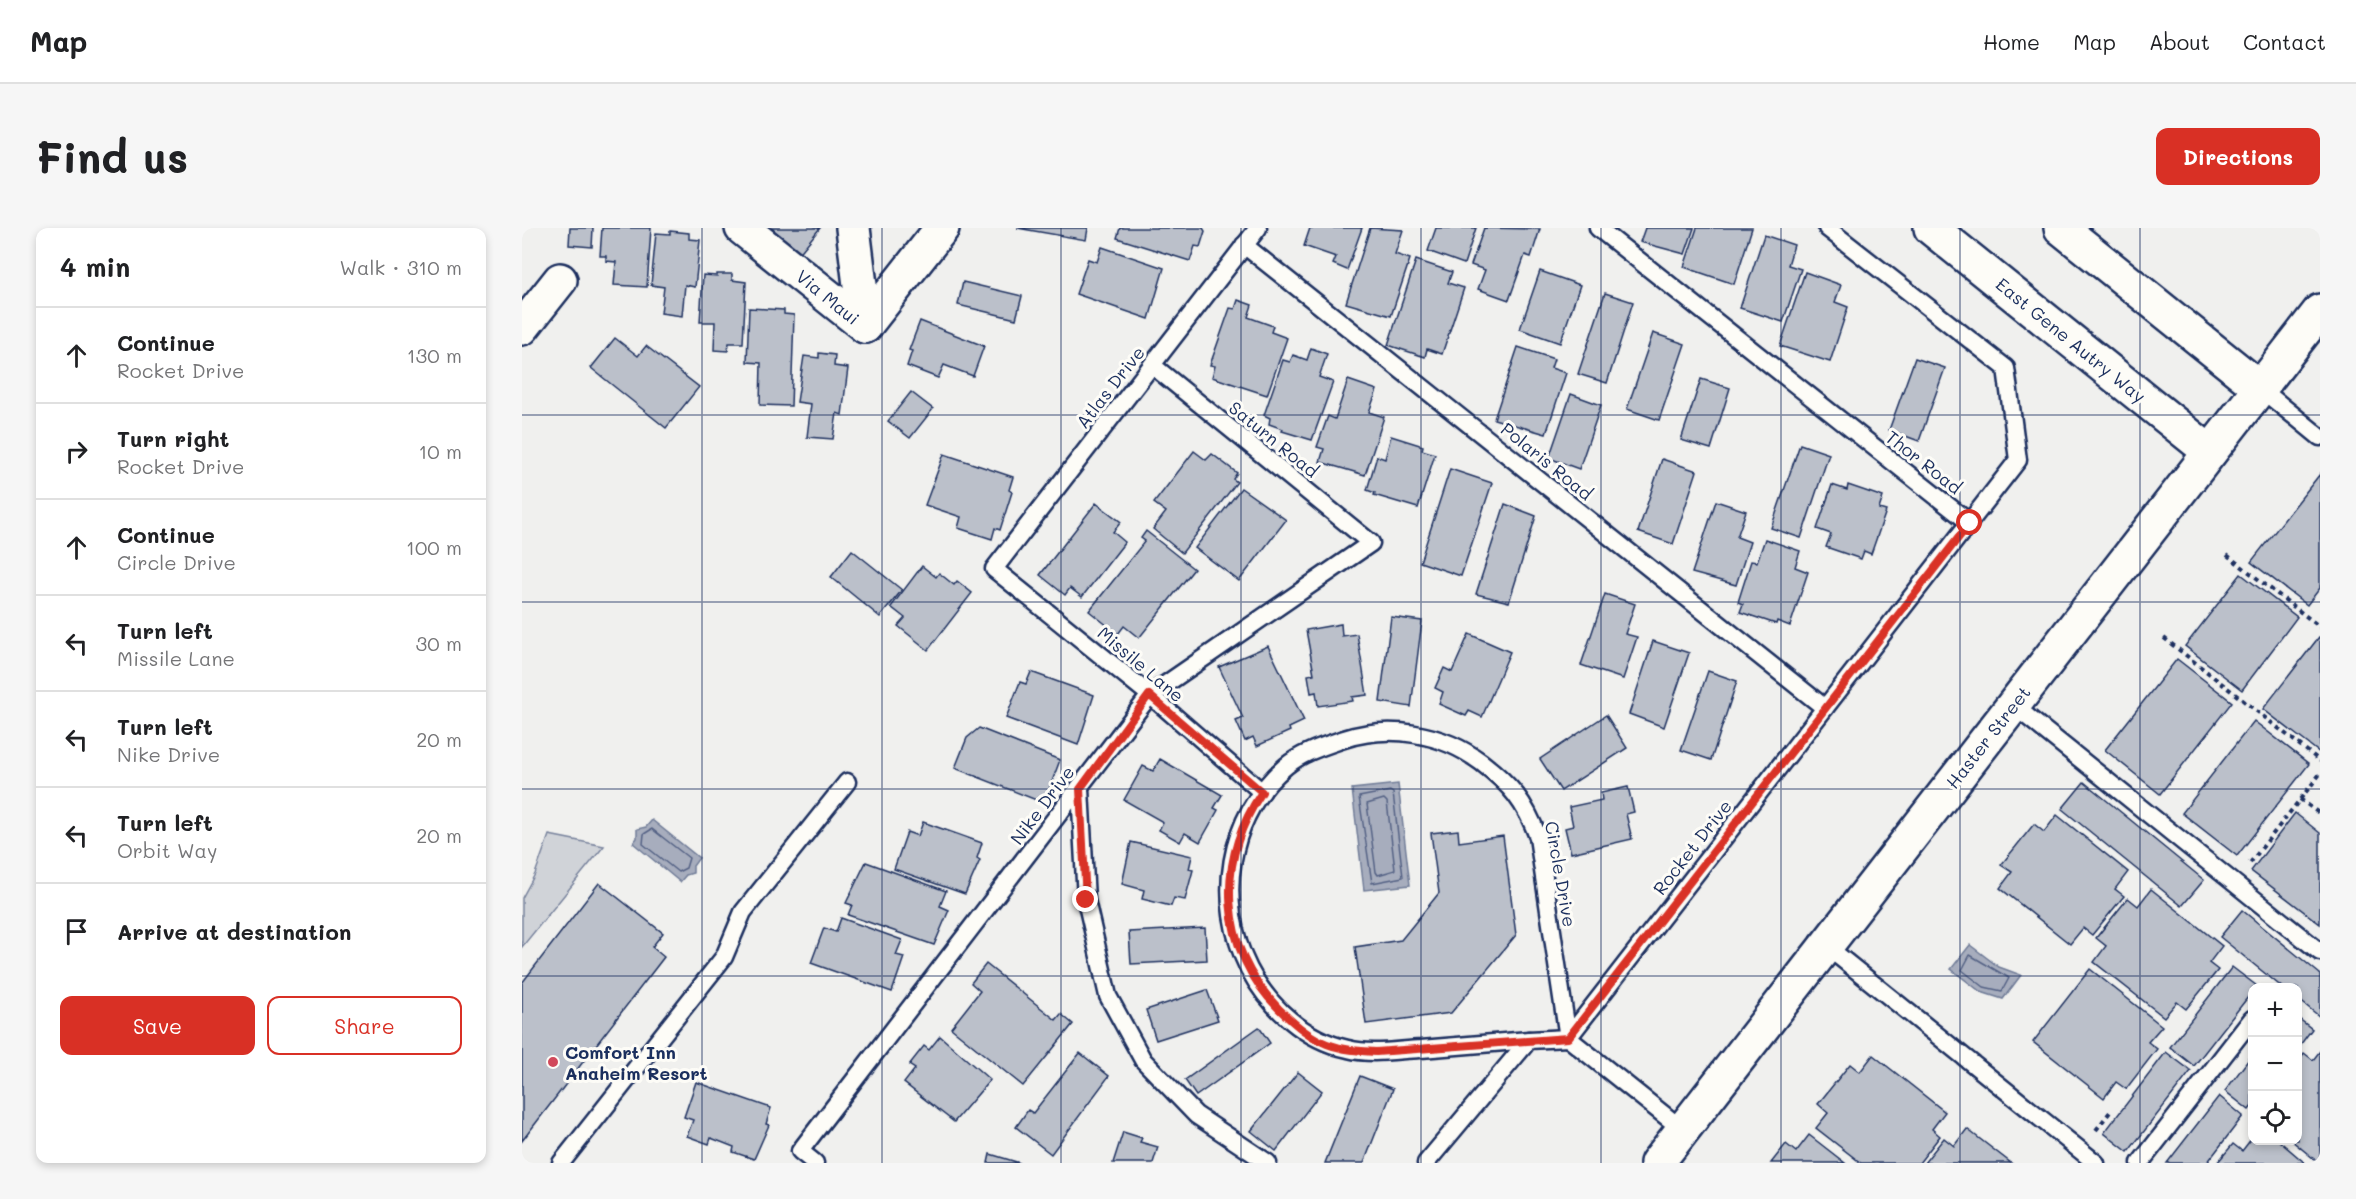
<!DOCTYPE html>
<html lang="en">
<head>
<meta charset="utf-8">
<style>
  :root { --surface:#fff; --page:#f6f6f6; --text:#202124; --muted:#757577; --line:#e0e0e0; --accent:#d93025 }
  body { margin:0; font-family:Mali,sans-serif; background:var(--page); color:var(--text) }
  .controls { position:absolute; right:18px; bottom:18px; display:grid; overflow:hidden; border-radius:12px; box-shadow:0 3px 9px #0003 }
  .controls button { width:54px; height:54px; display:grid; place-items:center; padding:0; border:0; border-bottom:2px solid var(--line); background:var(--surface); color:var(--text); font:30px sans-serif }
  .stop { position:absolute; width:18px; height:18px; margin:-14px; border:4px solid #d93025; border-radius:50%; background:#fff }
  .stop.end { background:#d93025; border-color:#fff; box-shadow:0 2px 6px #0008 }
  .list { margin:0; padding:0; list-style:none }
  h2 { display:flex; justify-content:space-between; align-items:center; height:78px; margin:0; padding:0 24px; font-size:26px }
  h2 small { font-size:20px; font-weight:400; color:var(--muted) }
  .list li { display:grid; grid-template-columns:39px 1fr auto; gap:18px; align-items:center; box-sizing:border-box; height:96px; padding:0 24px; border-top:2px solid var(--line) }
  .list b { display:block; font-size:22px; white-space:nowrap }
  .list p { margin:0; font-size:20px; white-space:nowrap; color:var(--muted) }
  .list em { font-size:20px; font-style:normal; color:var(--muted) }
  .actions { display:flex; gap:12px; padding:18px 24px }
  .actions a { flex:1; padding:14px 0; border:2px solid var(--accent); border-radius:12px; text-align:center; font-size:21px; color:var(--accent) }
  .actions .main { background:var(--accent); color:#fff }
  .icon { flex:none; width:33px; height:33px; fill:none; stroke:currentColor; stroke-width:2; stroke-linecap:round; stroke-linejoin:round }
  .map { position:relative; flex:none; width:1798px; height:935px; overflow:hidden; border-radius:12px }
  header { display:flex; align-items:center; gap:36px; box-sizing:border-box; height:84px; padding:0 30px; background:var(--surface); border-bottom:2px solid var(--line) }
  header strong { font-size:28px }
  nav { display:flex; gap:33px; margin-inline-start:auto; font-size:21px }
  .intro { display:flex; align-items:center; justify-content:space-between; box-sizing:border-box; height:144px; padding:0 36px }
  h1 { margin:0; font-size:42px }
  .button { padding:15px 27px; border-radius:12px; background:var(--accent); color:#fff; font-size:21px; font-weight:700 }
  main { display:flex; gap:36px; padding:0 36px }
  aside { flex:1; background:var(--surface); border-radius:12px; box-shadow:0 3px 9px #0003 }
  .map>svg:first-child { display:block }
  .green { fill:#d0d3d8; stroke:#76819b; stroke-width:1.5 }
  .water { fill:#a7adbd; stroke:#6f7b97; stroke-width:1.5 }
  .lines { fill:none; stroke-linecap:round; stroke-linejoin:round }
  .shore { stroke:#536184; stroke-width:1.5 }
  .building { fill:#bbc0ca; stroke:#1b2f5e; stroke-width:1.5 }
  .lane-casing { stroke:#1b2f5e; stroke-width:21 }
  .street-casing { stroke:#1b2f5e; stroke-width:38 }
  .secondary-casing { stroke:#1b2f5e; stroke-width:38 }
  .path { stroke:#1b2f5e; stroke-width:4; stroke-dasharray:4.5 4.5; stroke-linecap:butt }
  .lane { stroke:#fdfcf7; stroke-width:16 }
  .street { stroke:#fdfcf7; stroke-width:33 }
  .secondary { stroke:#fdfcf7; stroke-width:33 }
  .route { stroke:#d93025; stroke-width:8 }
  .grid { fill:none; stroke:#1b2f5e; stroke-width:1.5; stroke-opacity:0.55 }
  .poi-dot { fill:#d1495b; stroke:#fdfcf7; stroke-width:2 }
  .labels { text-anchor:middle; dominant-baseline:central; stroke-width:6; stroke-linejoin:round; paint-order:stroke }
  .street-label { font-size:18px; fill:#1b2f5e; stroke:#fdfcf7 }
  .poi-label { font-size:18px; font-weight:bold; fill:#1b2f5e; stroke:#fdfcf7; text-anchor:start }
</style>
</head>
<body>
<header>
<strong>Map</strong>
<nav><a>Home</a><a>Map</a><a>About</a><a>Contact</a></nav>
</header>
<div class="intro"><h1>Find us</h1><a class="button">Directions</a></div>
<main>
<aside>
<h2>4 min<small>Walk · 310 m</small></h2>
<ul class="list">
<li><svg class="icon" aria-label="ahead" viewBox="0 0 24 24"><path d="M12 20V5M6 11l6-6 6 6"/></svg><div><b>Continue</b><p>Rocket Drive</p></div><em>130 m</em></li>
<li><svg class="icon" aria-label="right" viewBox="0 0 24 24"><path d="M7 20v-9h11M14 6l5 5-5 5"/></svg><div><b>Turn right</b><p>Rocket Drive</p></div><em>10 m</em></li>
<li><svg class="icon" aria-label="ahead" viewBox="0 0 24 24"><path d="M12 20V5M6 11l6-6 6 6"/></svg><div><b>Continue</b><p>Circle Drive</p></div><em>100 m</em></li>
<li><svg class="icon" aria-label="left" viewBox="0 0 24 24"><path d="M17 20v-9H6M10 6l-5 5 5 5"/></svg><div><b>Turn left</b><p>Missile Lane</p></div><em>30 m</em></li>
<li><svg class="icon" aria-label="left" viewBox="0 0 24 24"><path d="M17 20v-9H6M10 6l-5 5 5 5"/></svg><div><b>Turn left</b><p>Nike Drive</p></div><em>20 m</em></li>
<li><svg class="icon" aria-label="left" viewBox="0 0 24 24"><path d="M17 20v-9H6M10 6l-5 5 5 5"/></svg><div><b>Turn left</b><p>Orbit Way</p></div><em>20 m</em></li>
<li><svg class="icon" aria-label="arrive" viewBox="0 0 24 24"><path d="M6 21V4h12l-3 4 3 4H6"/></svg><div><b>Arrive at destination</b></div></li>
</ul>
<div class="actions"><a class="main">Save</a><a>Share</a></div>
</aside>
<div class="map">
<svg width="1798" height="935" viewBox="0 0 1798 935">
  <rect width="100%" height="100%" fill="#f0f0ee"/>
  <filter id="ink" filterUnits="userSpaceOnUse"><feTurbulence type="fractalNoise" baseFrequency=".0167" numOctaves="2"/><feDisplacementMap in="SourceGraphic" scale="12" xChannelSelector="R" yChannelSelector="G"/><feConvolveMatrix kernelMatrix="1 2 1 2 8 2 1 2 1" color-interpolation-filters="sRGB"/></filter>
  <g filter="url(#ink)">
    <path class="green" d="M27,607l55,11 -82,101v-49l13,-24z"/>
    <g class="water">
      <path d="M876,556l12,101 -46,5 -12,-101z"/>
      <path d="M130,592l47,38 -6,8v7l-7,2 -6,7 -47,-39 4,-5v-9l9,-2z"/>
      <path d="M1448,717l29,22 22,8 -18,24 -22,-7 -30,-23z"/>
    </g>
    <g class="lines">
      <g class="shore">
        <path d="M868,563l3,2 10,84 -31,6 -13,-86z"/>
        <path d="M862,571l3,3 8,68 -17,5 -2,-3 -9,-68z"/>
        <path d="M130,601l37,29 -3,10 -8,4 -35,-28 1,-10z"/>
        <path d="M1448,727l39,23 -7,13 -18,-4 -22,-17z"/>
      </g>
    </g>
    <g class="building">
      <path d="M48,0h23l-1,19 -23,-2z"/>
      <path d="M80,0h49l-4,59 -33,-2 2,-23 -10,-1v-5h-6z"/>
      <path d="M232,0h66l-26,32z"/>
      <path d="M495,0h71l-2,12z"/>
      <path d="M598,0h83l2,3 -5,16 -5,-1 -5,15 -73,-23z"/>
      <path d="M788,0h52l-15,42 -14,-6 3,-7 -32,-11z"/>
      <path d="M848,0l33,2 -8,24 15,5 -19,57 -45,-13z"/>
      <path d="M914,0h40l-12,36 -36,-13z"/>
      <path d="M962,0l56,1 -9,28 -6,-2 -16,45 -31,-11 7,-19 -14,-5z"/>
      <path d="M1123,0h-1h50l-9,26 -45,-12z"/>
      <path d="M1175,0h55l-18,56 -50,-17z"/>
      <path d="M148,3l19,2v6l11,1 -5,47 -10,-2 -3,31 -21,-3 3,-26 -13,-2 5,-52 14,1z"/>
      <path d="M1242,7l30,10 -6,20 13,4 -18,53 -43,-14z"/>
      <path d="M580,19l62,21 -15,51 -73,-25 12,-35 9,3z"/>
      <path d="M894,32l36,12 -4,11 16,5 -22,66 -15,-5 -2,8 -37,-12z"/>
      <path d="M1018,43l40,14 -20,58 -40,-14z"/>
      <path d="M1283,44l36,13 -6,17 13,5 -18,55 -50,-16z"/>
      <path d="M195,46h15v6l14,2 -3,61h-14l-1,8 -14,-1 1,-28h-15l3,-47 14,1z"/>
      <path d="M441,54l59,14 -6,23 -58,-14z"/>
      <path d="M1083,65l28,9 -26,81 -29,-9z"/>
      <path d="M716,72l14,5 -4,12 25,9 -2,6 16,6 -20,57 -55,-18 3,-11 -5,-1 20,-57 5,1z"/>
      <path d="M227,80l35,2v4l10,1 -3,91 -31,-1 1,-42 -14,-1z"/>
      <path d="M398,93l64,25 -11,30 -29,-11 -6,13 -31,-12 5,-15 -3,-1z"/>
      <path d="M1131,105l32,11 -26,76 -32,-11z"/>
      <path d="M93,110l23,18 8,-10 53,41 -33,41 -75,-60z"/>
      <path d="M996,119l36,12 -3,9 15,5 -20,61 -52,-15z"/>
      <path d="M789,120l16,6 -8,23 14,5 -21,58 -30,-9 1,-2 -14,-5 1,-6 -6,-3 19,-55 7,2 3,-7 14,5z"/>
      <path d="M297,125l16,2 -1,11 14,2 -6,47 -5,-2 -4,26 -26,-2 4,-33 -14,-2 7,-46 15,2z"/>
      <path d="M1393,130l30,10 -26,73 -30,-11z"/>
      <path d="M1179,151l29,9 -19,61 -30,-9z"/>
      <path d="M826,152l29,10 -8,22 15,5 -19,58 -45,-13 4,-13 -7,-2 11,-31 7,3z"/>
      <path d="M389,164l22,17 -23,29 -22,-17z"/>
      <path d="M1049,166l30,11 -22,64 -30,-11z"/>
      <path d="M869,208l32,10 -1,4 13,4 -17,54 -44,-13 1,-2 -8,-3 10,-34 8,3z"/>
      <path d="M1278,216l29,10 -28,84 -30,-10z"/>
      <path d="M672,223l12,9 6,-6 25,19 -4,6 4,3 -55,71 -29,-24 13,-17 -12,-9z"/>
      <path d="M422,226l69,23 -4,13 3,2 -12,38 -5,-2 -3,11 -34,-11 3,-11 -36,-12z"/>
      <path d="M1140,231l35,12 -24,73 -35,-12z"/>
      <path d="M928,241l42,14 -31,93 -41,-14z"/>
      <path d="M1798,246v114l-13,17 -56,-43z"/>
      <path d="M1310,257l15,5 1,-5 35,12 -4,12 7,2 -15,43 -7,-3 -3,8 -35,-12 5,-13 -14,-5z"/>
      <path d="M719,260l45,32 -47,61 -44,-33z"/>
      <path d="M1194,273l30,10 -9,26 13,5 -14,43 -44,-12z"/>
      <path d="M574,275l25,19 -8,10 12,10 -43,55 -12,-9 -5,7 -25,-20z"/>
      <path d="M983,276l31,12 -27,86 -33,-8z"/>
      <path d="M624,303l48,38 -55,69 -15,-12 -6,8 -29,-23 56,-70 -4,-3z"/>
      <path d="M1243,311l35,12 -5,16 13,5 -18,54 -13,-5 -1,3 -36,-12 3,-8 -5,-2 13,-41 6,1z"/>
      <path d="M330,322l50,40 -22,27 -49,-40z"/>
      <path d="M400,338l14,11 3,-4 15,12 3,-4 15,12 -44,57 -30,-24 7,-8 -14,-11z"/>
      <path d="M1719,346l56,43 -55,73 -57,-44z"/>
      <path d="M1083,366l30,10 -10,30 12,3 -14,42 -42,-14z"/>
      <path d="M869,389l31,4 -11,86 -31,-5z"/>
      <path d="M819,396l1,12 15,-2 10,61 -15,2 1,4 -35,5 -2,-14 -5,1 -3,-18 6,-1 -8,-44z"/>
      <path d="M947,406l41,18 -28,65 -13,-6 -3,5 -27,-12 4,-12 -8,-4 9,-20 8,4z"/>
      <path d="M1797,409l1,1v115l-57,-44z"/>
      <path d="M1131,413l36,12 -25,74 -35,-13z"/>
      <path d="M746,418l36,75 -15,7 1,3 -33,15 -4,-9 -8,4 -9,-20 7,-3 -24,-51z"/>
      <path d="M1655,431l55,43 -72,92 -55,-44z"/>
      <path d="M1186,443l29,10 -26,79 -30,-10z"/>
      <path d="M509,444l63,23 -16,50 -72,-27 14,-36 6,2z"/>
      <path d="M1084,487l21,33 -66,43 -21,-32z"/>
      <path d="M1732,493l55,43 -72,92 -55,-43z"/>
      <path d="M457,500l81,32 -16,43 -89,-35 12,-30z"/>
      <path d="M638,531l62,36 -8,13 4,2 -18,32 -15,-9 -5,9 -21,-12 4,-8 -39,-22 19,-34 10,5z"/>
      <path d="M1562,554l120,98 -22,26 -120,-97z"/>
      <path d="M1106,559l6,25 -8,2 6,25 -61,14 -6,-25 8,-2 -4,-19 33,-7 -1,-7z"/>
      <path d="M1773,585l25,20v91l-69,-53z"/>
      <path d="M1535,587l71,57 -13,17 9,7 -32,39 -9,-7 -13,16 -70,-56 12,-16 -11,-7 33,-41 10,8z"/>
      <path d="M401,594l59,21 -5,15 3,2 -15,34 -71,-25 13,-37 11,4z"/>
      <path d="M936,602l1,12 44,-6 13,99 -65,78 -85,11 -11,-77 46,-7 38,-47 -8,-60z"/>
      <path d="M609,614l61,14 -3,13 4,1 -8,30 -11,-2 -3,8 -29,-7 2,-9 -22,-6z"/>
      <path d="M344,634l80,29 -6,15 9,4 -15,35 -86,-30 4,-10 -6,-2z"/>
      <path d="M77,655l64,50 -11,14 12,10 -142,184v-158z"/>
      <path d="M1629,661l71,57 -13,17 9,7 -32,39 -9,-7 -13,15 -70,-55 12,-16 -10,-8 32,-40 10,8z"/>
      <path d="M1720,682l78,64v43l-22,-18v-11h-15l-63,-51z"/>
      <path d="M319,690l61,22 -6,15 8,2 -12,35 -81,-29 13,-35 12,4z"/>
      <path d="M683,700l2,32 -76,4 -2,-32z"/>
      <path d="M464,736l70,56 5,-6 12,10 -50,62 -72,-58 29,-37 -9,-8z"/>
      <path d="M1710,739l25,19 -5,2v4l-58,74 -24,-19z"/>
      <path d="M1568,741l72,57 -14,16 9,7 -31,40 -10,-7 -12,16 -71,-56z"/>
      <path d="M685,762l11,30 -62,20 -10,-30z"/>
      <path d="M1776,790l14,11 -14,19z"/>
      <path d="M737,799l11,16 -74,53 -11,-16z"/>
      <path d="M418,808l50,44 -36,42 -50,-39 11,-14 -6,-4 15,-19 5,4z"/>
      <path d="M1798,823v112h-1l-28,-23h7v-79l6,-8 9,7z"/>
      <path d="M1644,824l25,19 -63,81 -24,-19z"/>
      <path d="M558,825l29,23 -58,78 -35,-27 12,-17 5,3z"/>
      <path d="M1351,827l72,57 -13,17 8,7 -21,27h-58l-45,-35 12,-15 -10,-9 32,-40 10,8z"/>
      <path d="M1730,827v51l-3,4 -24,-19z"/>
      <path d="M776,844l24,19 -46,60 -25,-20z"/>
      <path d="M838,848l33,13 -29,74h-39z"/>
      <path d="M174,854l75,26 -5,16 3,1 -15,34 -21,-7 1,-5 -23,-9 -2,6 -22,-8 6,-16 -9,-3z"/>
      <path d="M1697,868l24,20 -36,47h-40z"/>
      <path d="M1445,901l44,34h-87l20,-25 10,8z"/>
      <path d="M601,904l19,6 -2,4 18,5 -5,16h-40z"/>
      <path d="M1287,907l36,28h-74l15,-19 10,8z"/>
      <path d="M1730,910v2h26l27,23h-88l16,-19 9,7z"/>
      <path d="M468,926l30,9h-32z"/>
    </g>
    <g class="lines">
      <defs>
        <g id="lane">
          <path d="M736,0l-264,341 156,126 112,97"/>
          <path d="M1076,0l372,295"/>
          <path d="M722,17l581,463"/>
          <path d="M1738,160l60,49"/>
          <path d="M1491,477l307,247"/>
          <path d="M558,561l6,111 22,96 35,64 53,55 72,48"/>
          <path d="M1303,717l271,218"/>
          <path d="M1007,812c-36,3 -72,6 -108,9 -24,1 -49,6 -73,0 -43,-9 -79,-42 -99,-80 -34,-67 -22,-153 37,-203 17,-14 38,-20 58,-27 46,-15 98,-6 137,23 30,23 44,40 57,75l30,201 115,92"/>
          <path d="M39,935l163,-206 19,-45 104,-130"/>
          <path d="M293,935l-15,-12 350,-456 221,-152 -219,-178"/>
          <path d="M904,935l103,-123 39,-2 450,-578 -12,-92 -179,-140"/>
          <path d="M1618,935l112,-144"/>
        </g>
        <g id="street">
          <path d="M220,0l123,98"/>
          <path d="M331,0l12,98"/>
          <path d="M343,98l77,-98"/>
          <path d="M0,100l38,-48"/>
        </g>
        <g id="secondary">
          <path d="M1409,0l279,224"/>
          <path d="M1539,0l199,160"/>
          <path d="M1135,935l663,-852"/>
        </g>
      </defs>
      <use href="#lane" class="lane-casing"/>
      <use href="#street" class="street-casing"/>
      <use href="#secondary" class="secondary-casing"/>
      <g class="path">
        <path d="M1705,327l93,72"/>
        <path d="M1642,410l156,123"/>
        <path d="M1778,571l20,15"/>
        <path d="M1728,635l70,-89"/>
        <path d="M1574,902l14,-18"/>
      </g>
      <use href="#lane" class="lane"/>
      <use href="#street" class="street"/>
      <use href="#secondary" class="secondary"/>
    </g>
  </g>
  <g class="lines" filter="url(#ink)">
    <path class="route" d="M564,672l-6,-111 69,-94 113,97c-47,70 -43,156 17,217 13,13 30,28 48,35 16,6 32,7 49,8l192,-14 402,-515"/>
  </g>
  <path class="grid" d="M180,0v935M360,0v935M539,0v935M719,0v935M899,0v935M1079,0v935M1259,0v935M1438,0v935M1618,0v935M0,187h1798M0,374h1798M0,561h1798M0,748h1798"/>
  <circle class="poi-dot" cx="31" cy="834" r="6"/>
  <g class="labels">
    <g class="street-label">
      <text transform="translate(306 69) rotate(39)">Via Maui</text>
      <text transform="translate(1549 112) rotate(39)">East Gene Autry Way</text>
      <text transform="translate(588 159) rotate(-52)">Atlas Drive</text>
      <text transform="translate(752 211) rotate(39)">Saturn Road</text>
      <text transform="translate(1025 233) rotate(39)">Polaris Road</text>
      <text transform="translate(1402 234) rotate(38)">Thor Road</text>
      <text transform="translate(619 436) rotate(40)">Missile Lane</text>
      <text transform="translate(1466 509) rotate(-52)">Haster Street</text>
      <text transform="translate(520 577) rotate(-53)">Nike Drive</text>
      <text transform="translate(1170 619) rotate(-52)">Rocket Drive</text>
      <text transform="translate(1039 646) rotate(80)">Circle Drive</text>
    </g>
    <g class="poi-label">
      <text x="43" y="824">Comfort Inn<tspan x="43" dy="21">Anaheim Resort</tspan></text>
    </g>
  </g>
</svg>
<div class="controls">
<button>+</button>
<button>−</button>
<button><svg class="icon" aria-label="locate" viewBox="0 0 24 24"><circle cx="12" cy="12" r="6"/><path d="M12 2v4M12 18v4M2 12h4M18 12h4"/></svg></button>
</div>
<div class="stop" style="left:1448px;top:295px"></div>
<div class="stop end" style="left:564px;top:672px"></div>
</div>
</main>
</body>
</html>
